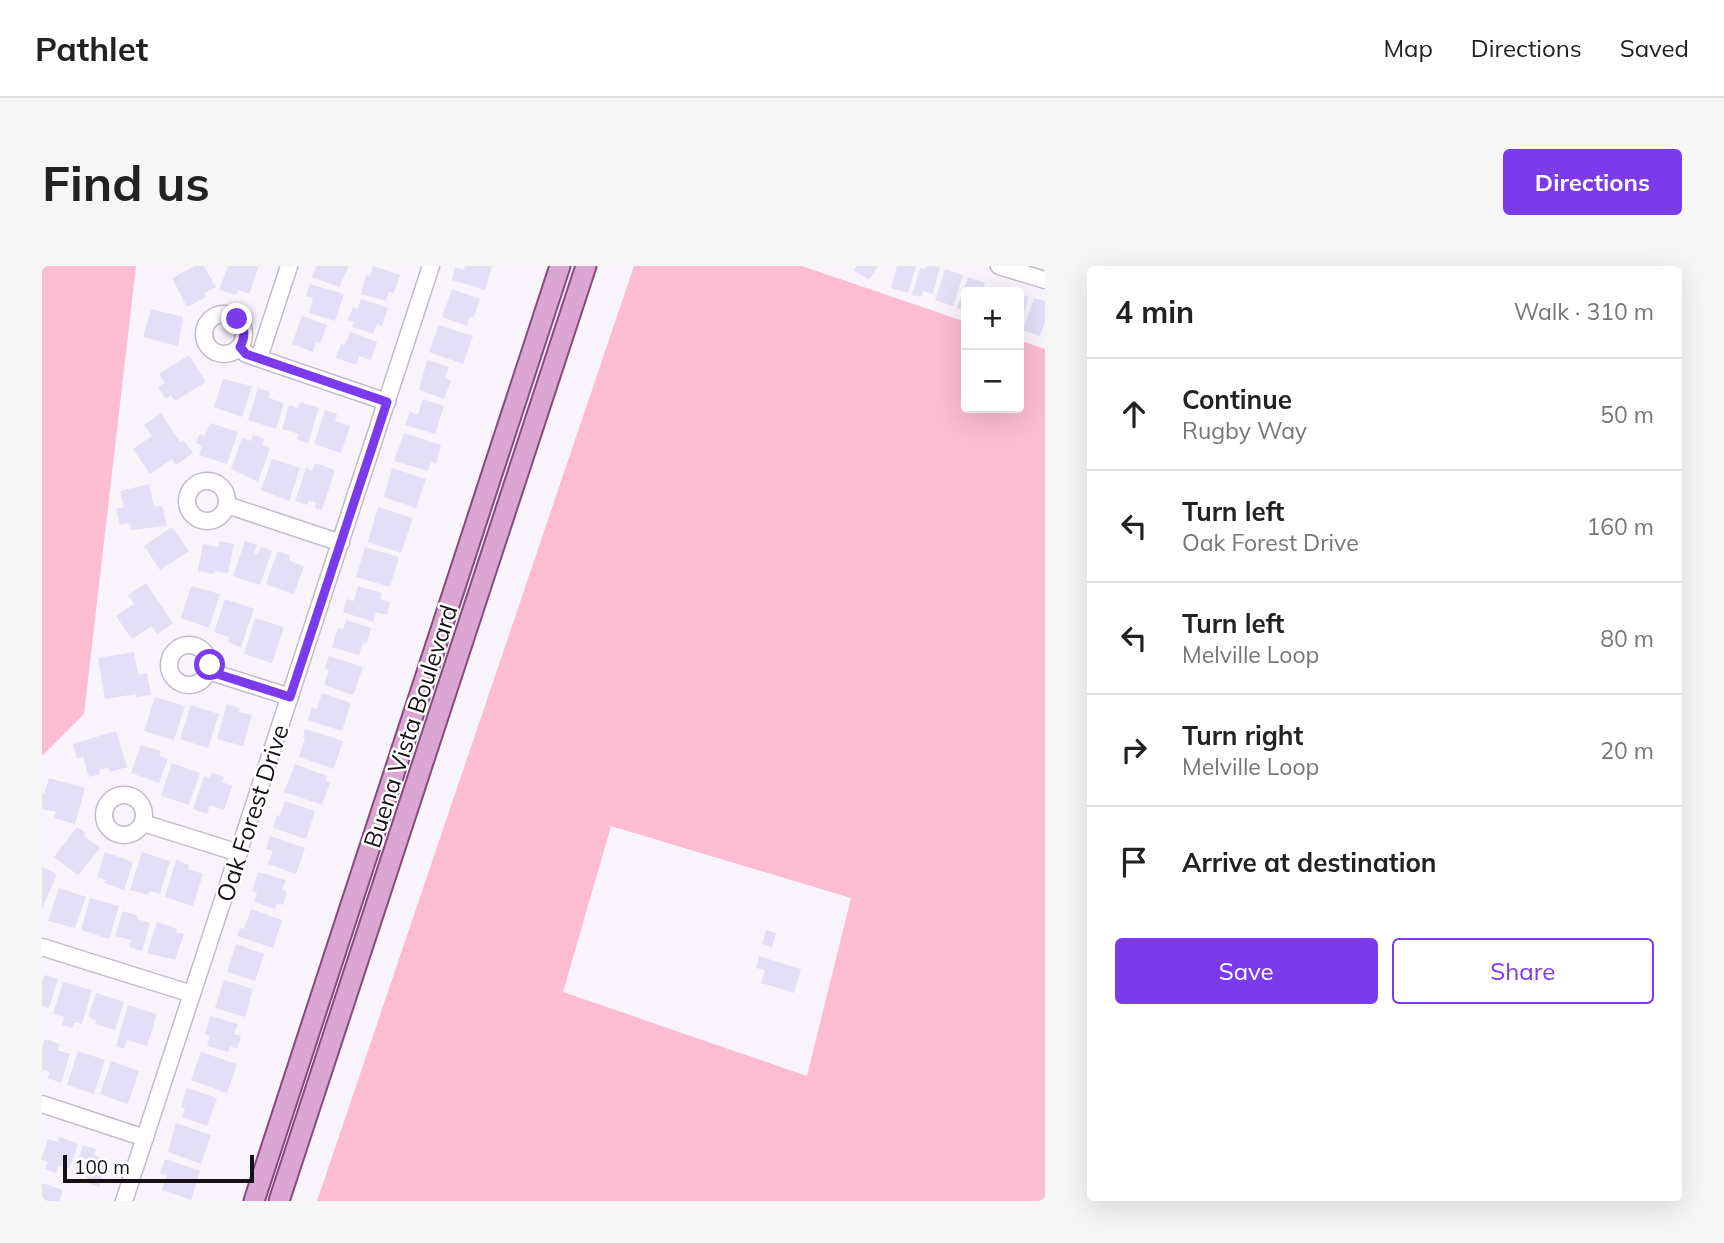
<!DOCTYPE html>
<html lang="en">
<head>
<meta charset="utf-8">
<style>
  :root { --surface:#fff; --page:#f6f6f6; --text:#222; --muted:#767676; --line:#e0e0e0; --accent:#7c3aed }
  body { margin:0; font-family:Mulish,sans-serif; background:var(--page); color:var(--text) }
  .controls { position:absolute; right:21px; top:21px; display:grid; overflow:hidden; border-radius:7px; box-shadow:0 7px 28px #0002 }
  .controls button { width:63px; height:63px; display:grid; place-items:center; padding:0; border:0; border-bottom:2px solid var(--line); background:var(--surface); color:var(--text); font:35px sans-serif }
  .scale { position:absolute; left:21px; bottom:18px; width:191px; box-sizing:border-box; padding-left:7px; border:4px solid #141016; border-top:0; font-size:19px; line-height:24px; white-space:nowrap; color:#141016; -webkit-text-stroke:5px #fff; paint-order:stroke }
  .stop { position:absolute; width:21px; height:21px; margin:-16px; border:5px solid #7c3aed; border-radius:50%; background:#fff }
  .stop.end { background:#7c3aed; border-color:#fff; box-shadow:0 2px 7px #0008 }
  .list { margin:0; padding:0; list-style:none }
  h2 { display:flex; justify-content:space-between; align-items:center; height:91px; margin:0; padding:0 28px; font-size:30px }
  h2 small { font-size:23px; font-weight:400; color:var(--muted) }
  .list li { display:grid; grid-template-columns:46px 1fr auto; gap:21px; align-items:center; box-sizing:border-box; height:112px; padding:0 28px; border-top:2px solid var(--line) }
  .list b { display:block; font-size:26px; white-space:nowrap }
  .list p { margin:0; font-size:23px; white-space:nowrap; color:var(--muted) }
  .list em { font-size:23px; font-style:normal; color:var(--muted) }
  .actions { display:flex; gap:14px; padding:21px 28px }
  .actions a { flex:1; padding:16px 0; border:2px solid var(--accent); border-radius:7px; text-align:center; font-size:24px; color:var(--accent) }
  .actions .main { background:var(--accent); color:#fff }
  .icon { flex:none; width:38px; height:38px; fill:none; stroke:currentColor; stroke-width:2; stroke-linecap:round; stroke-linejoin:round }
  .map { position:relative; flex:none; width:1003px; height:935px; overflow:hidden; border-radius:7px }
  header { display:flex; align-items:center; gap:42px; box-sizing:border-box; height:98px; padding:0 35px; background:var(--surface); border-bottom:2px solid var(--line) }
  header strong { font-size:33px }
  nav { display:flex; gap:38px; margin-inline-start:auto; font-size:24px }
  .intro { display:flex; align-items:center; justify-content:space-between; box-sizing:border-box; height:168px; padding:0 42px }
  h1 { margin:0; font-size:49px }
  .button { padding:18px 32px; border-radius:7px; background:var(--accent); color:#fff; font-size:24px; font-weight:700 }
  main { display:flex; gap:42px; padding:0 42px }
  aside { flex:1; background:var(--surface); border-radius:7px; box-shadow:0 7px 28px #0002 }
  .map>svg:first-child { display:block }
  .green { fill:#fcbcd2; fill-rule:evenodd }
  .building { fill:#e2dff7 }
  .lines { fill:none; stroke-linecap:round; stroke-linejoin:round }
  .minor-casing { stroke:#c5b9cd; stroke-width:19 }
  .major-casing { stroke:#864b7d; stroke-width:23 }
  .minor { stroke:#fff; stroke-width:16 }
  .major { stroke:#dca6d2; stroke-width:19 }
  .route { stroke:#7c3aed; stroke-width:9 }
  .labels { text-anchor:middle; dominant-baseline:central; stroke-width:5; stroke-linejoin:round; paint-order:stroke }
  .street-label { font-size:24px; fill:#141016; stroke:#fff }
</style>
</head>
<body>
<header>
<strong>Pathlet</strong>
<nav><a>Map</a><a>Directions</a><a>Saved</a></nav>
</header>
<div class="intro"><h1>Find us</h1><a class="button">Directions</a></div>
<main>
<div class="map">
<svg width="1003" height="935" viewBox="0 0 1003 935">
  <rect width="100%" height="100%" fill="#f9f4fc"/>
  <g class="green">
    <path d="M0,0h94l-52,448 -42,42z"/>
    <path d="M592,0h168l164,56v86h53v-68l26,9v852h-728zM569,560l240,72 -44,178 -244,-84z"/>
  </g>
  <g class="building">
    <path d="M153,0h9l12,21 -12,6 2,4 -19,10 -15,-29z"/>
    <path d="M186,0h31l-10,28 -11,-4 -2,5 -17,-5z"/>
    <path d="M274,0h33l-10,21 -27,-10z"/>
    <path d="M331,0l27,9 -6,18 -5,-1 -3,9 -25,-7 5,-19 4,1z"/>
    <path d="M423,0h27l-7,24 -33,-10 3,-13 9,3z"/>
    <path d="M815,0h21l-9,14 -15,-10z"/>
    <path d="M855,0h19l-8,27 -17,-5z"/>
    <path d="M885,0l13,1 -7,27 -10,-3 -2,6 -9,-2 8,-27 6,1z"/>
    <path d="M903,3l18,6 -10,31 -18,-6z"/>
    <path d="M926,11l17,6 -3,9h-16v20l-9,-4z"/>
    <path d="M268,18l34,10 -9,27 -26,-8 4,-15 -7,-2z"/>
    <path d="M410,23l28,10 -7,19 -3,-1 -3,9 -25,-9z"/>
    <path d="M977,28l10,3 -10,29z"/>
    <path d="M992,32l11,3v21l-5,14 -17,-6z"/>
    <path d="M319,33l27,9 -6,18 -5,-2 -4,10 -21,-7 2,-5 -6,-2 5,-13 5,2z"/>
    <path d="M109,43l32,8 -5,29 -35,-9z"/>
    <path d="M260,50l25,9 -7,19 -4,-2 -3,10 -21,-8z"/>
    <path d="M397,59l34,11 -10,28 -34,-12z"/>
    <path d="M308,66l27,10 -6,18 -12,-4 -2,9 -21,-7 5,-14 4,1z"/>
    <path d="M147,89l17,27 -31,19 -4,-6 -5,4 -8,-12 7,-4 -6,-9z"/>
    <path d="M385,94l22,7 -4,11 6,3 -7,18 -25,-9z"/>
    <path d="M181,113l29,7 -10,31 -28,-10z"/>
    <path d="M216,122l12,4 -1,6 15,5 -8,26 -28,-9z"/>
    <path d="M381,133l21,7 -9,28 -30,-9 5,-13 8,3z"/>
    <path d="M258,136l19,6 -11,35 -11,-4 2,-5 -17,-5 7,-24 9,3z"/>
    <path d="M283,144l12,4 -2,7 15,5 -9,27 -27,-9z"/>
    <path d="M119,147l19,29 3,-2 10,13 -17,12 -4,-6 -22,15 -17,-25 19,-13 -8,-11z"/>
    <path d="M168,157l28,9 -11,32 -28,-9 3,-9 -6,-3 3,-9 6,2z"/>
    <path d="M362,167l37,12 -5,19 -5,-2 -3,9 -34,-10z"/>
    <path d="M211,169l11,4 -2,6 8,3 -12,34 -27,-13 11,-31 9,3z"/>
    <path d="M230,193l28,9 -11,33 -28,-11z"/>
    <path d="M273,197l20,7 -13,40 -7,-2 1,-5 -7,-3 -2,5 -12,-4 11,-33 6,3z"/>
    <path d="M350,202l34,11 -10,29 -32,-11z"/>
    <path d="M107,218l5,23 8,-2 5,21 -36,4 -1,-7 -10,2 -4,-16 8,-2 -4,-16z"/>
    <path d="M336,241l35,11 -12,35 -33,-11z"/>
    <path d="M130,261l17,24 -29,19 -16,-24z"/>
    <path d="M177,275l15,3 -6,29 -13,-2 -1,3 -16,-3 5,-27 15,3z"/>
    <path d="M203,275l12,4 -3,8 4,1 3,-7 11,4 -12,34 -27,-9z"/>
    <path d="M323,281l34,10 -9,30 -34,-10z"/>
    <path d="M236,285l12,5 -1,5 15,5 -10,28 -28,-10z"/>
    <path d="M104,317l27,40 -16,11 -5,-8 -20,13 -16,-23 18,-12 -6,-9z"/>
    <path d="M149,320l29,8 -11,34 -28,-10z"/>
    <path d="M316,320l24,7 -2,6 10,3 -3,13 -11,-3 -3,10 -30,-10 4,-13 7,2z"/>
    <path d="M183,333l29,10 -13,38 -13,-5 1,-5 -15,-5z"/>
    <path d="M213,352l29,9 -12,36 -28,-9z"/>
    <path d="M304,354l25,8 -5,16 -3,-1 -4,12 -27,-8 6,-19 5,1z"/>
    <path d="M92,386l4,23 9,-2 4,22 -15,2v-3l-31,5 -7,-41z"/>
    <path d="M287,390l34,11 -10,28 -29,-10 5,-15 -4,-1z"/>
    <path d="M280,427l29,10 -9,28 -34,-11 4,-13 5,2z"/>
    <path d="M113,431l30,9 -11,34 -30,-9z"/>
    <path d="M185,438l13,4 -1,4 13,3 -9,31 -26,-7z"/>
    <path d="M149,439l28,9 -11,34 -28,-9z"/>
    <path d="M263,463l38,12 -9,28 -35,-12 6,-19 -2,-1z"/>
    <path d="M74,465l11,36 -17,5 -2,-5 -9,3 1,4 -11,3 -6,-20 -6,2 -4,-15z"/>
    <path d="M99,479l20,6 -2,5 9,3 -9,24 -28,-10z"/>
    <path d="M130,497l28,10 -11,32 -28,-9z"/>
    <path d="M253,498l32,12 -1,5 4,2 -8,22 -38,-13z"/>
    <path d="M170,507l12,4 -2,5 10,4 -8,24 -14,-5 -3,9 -14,-5 11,-33 6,2z"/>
    <path d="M7,512l36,10 -10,36 -21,-6 2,-6 -14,-3v-16l2,1z"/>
    <path d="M243,535l30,10 -9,28 -33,-11 4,-13 3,1z"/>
    <path d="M35,561l9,6 -2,3 16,12 -22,27 -24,-18z"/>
    <path d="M228,570l35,12 -9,26 -28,-10 5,-13 -7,-2z"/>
    <path d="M63,586l28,10 -9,28 -20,-7 2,-3 -9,-3z"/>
    <path d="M100,586l28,9 -10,33 -10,-3 -2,4 -18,-5z"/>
    <path d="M134,594l13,5 -1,4 15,5 -10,32 -28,-9z"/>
    <path d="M0,601l15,7 -15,35z"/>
    <path d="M216,606l28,8 -4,10 5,2 -4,13 -6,-2 -2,6 -21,-7 3,-10 -5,-1z"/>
    <path d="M17,622l27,9 -11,31 -27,-7z"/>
    <path d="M48,632l29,8 -10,33 -28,-9z"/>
    <path d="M209,643l31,11 -9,28 -36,-12 3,-8 4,1z"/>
    <path d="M81,645l15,5 -1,3 13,4 -8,28 -13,-4 2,-7 -16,-4z"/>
    <path d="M115,656l20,7 -1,3 8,2 -9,26 -28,-7z"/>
    <path d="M724,664l10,3 -4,14 -10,-3z"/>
    <path d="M194,678l28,10 -9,27 -28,-9z"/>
    <path d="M717,690l42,13 -7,24 -33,-10 4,-13 -9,-2z"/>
    <path d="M3,709l13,4 -9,29 -7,-2v-25z"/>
    <path d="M182,714l29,9 -8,28 -30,-9z"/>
    <path d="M21,716l29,8 -10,34 -7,-2 -3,6 -10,-3 2,-8 -11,-3z"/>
    <path d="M54,727l28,9 -9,28 -20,-6 2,-4 -9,-3z"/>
    <path d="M86,739l29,9 -10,32 -20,-6 -3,9 -8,-3z"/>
    <path d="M168,750l28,8 -4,10 7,2 -4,13 -7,-3 -2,6 -21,-6 3,-10 -5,-2z"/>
    <path d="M3,773l14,5 -2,6 13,4 -9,29 -13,-5 2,-6 -8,-3v-21z"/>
    <path d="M36,785l27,9 -11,34 -27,-9z"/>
    <path d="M159,786l36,12 -10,29 -36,-13z"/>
    <path d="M69,795l28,10 -11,33 -28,-10z"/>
    <path d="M145,822l30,10 -10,28 -25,-9 3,-9 -4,-1z"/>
    <path d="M134,857l35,12 -10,29 -33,-12z"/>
    <path d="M17,871l19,7 -9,25 -11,-4 -2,8 -11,-4 3,-7 -6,-2v-4l6,-17 9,3z"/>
    <path d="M41,879l13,4 -2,6 14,5 -9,27 -14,-5 2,-5 -13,-5z"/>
    <path d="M123,893l35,12 -9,29 -29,-10 5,-15 -7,-2z"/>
    <path d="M0,917l21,7 -4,11h-17z"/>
  </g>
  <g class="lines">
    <defs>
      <g id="minor">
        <path d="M957,0l46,14"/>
        <circle cx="182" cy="68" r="20"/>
        <path d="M198,81l6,7 141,48"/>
        <path d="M217,92l30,-92"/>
        <circle cx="165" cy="235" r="20"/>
        <path d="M185,239l114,38"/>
        <circle cx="147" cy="399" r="20"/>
        <path d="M166,405l82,26"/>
        <circle cx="82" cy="549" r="20"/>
        <path d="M101,557l96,30"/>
        <path d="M0,681l150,47"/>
        <path d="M0,838l103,34"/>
        <path d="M82,935l307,-935"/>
      </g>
      <g id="major">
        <path d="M212,935l306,-935"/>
        <path d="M237,935l307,-935"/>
      </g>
    </defs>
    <use href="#minor" class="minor-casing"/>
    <use href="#major" class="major-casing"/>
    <use href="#minor" class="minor"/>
    <use href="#major" class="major"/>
  </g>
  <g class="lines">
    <path class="route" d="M168,399l-2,6 82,26 97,-295 -141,-48 -6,-7c6,-11 5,-19 -3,-28"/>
  </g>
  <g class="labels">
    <g class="street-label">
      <text transform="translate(368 460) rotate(-72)">Buena Vista Boulevard</text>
      <text transform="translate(210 547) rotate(-72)">Oak Forest Drive</text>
    </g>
  </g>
</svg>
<div class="controls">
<button>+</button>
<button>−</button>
</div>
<div class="scale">100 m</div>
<div class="stop" style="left:168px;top:399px"></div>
<div class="stop end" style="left:195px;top:53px"></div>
</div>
<aside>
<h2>4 min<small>Walk · 310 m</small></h2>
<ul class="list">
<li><svg class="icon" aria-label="ahead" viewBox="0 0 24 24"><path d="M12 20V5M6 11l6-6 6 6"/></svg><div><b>Continue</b><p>Rugby Way</p></div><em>50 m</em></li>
<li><svg class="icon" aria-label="left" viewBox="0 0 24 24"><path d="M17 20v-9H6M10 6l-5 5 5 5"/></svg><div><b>Turn left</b><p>Oak Forest Drive</p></div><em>160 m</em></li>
<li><svg class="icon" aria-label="left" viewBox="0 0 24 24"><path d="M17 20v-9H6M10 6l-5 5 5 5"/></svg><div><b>Turn left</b><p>Melville Loop</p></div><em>80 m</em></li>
<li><svg class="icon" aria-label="right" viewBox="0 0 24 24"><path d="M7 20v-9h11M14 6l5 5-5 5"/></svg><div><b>Turn right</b><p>Melville Loop</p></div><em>20 m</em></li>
<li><svg class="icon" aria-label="arrive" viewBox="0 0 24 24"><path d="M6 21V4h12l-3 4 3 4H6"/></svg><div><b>Arrive at destination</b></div></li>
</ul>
<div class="actions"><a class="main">Save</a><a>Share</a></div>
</aside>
</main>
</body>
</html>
